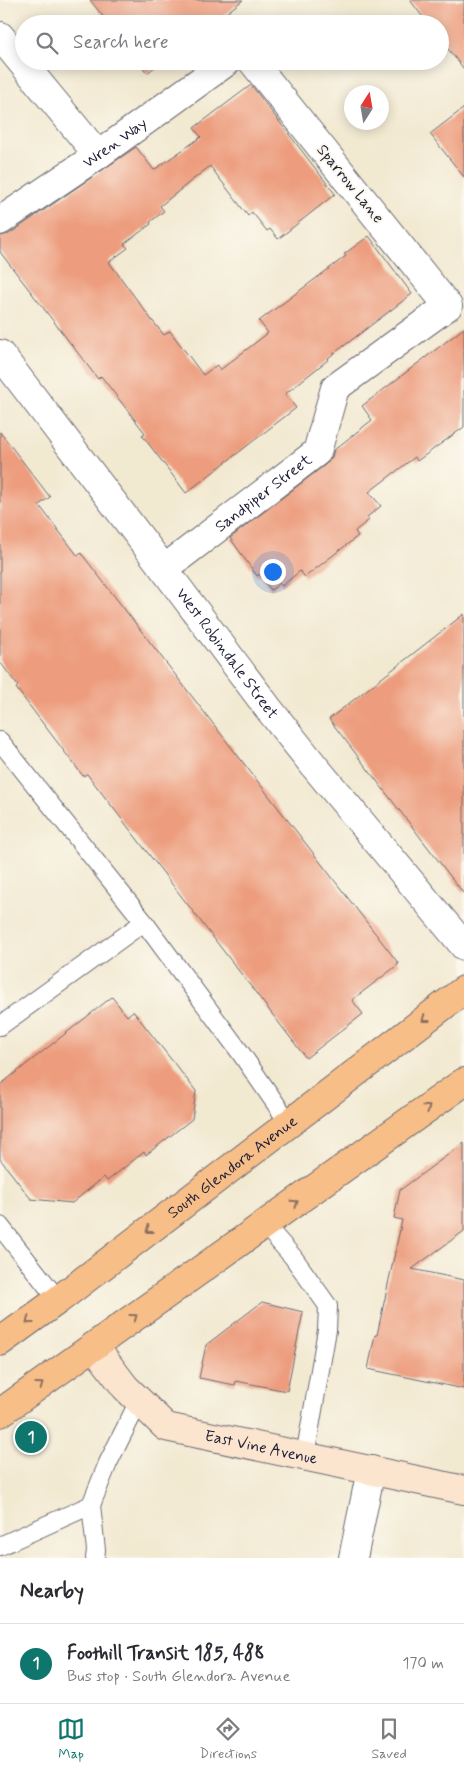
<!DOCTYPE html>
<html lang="en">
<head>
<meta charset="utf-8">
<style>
  :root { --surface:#fff; --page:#f2f2f3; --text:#2b2b33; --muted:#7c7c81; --line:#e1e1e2; --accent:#0f766e }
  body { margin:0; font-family:Mynerve,sans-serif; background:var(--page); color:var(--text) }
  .compass { position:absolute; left:344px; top:85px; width:45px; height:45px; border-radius:50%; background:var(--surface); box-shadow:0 2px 12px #0003; rotate:11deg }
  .you { position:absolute; left:272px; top:571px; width:18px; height:18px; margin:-12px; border:4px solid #fff; border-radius:50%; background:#1a73e8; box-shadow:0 0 0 8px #1a73e833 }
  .badge { display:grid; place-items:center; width:32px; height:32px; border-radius:50%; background:var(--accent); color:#fff; font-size:16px; font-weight:700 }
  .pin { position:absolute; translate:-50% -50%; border:2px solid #fff; box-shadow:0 1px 5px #0006 }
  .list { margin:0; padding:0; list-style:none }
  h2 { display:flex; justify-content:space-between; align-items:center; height:65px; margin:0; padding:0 20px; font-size:21px }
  h2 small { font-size:16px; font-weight:400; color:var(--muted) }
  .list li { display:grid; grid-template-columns:32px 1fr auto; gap:15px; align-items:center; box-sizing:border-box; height:80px; padding:0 20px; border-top:1px solid var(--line) }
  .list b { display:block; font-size:19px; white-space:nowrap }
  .list p { margin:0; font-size:16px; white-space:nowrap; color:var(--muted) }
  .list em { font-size:16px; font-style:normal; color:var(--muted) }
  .icon { flex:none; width:28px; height:28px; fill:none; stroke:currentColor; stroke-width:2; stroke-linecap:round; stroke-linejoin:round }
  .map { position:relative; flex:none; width:464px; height:1558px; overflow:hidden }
  .search { position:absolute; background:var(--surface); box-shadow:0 2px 12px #0003; left:15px; right:15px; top:15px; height:55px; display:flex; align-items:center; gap:12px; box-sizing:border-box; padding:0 18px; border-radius:28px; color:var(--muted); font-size:19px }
  .sheet { height:145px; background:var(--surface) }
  nav { display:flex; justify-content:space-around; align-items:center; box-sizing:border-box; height:70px; border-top:1px solid var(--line); background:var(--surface); font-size:14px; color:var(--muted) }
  nav a { display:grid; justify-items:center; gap:2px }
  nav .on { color:var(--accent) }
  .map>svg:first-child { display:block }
  .building { fill:#ed9d7e }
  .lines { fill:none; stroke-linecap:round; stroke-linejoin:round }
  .lane-casing { stroke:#6b6870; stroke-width:20 }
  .street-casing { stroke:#6b6870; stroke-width:30 }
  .secondary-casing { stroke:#6b6870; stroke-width:30 }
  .primary-casing { stroke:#6b6870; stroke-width:30 }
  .lane { stroke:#fff; stroke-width:18 }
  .street { stroke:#fff; stroke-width:28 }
  .secondary { stroke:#fce5cf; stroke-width:28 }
  .primary { stroke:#f7be88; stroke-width:28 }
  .oneway { stroke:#8c7062 }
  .labels { text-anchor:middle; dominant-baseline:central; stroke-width:4; stroke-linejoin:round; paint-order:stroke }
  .street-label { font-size:16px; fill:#22223b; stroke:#fbf7ec }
</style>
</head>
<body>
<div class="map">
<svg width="464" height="1558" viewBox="0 0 464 1558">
  <rect width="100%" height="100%" fill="#fbf7ec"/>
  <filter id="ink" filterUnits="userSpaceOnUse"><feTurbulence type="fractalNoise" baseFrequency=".02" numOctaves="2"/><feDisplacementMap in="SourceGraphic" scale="10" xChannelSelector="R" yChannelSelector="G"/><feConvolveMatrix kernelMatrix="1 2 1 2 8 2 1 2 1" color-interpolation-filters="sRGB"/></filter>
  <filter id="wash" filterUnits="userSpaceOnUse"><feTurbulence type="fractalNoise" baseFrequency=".0096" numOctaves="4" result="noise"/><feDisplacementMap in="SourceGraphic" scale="20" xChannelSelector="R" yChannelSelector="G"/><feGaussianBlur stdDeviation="1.12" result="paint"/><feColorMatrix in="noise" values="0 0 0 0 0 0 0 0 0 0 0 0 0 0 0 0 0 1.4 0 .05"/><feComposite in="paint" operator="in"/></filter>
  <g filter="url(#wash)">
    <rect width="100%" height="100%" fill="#f2e9d1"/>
    <g id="blocks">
      <g class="building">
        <path d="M90,0h153l-31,24h-103z"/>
        <path d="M410,0h54v69l-24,-30v-15h-12z"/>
        <path d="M138,61h25l-16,12z"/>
        <path d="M251,85l84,109 -57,45 -8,-10 -3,2 -15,-19 -4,4 -38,-50 -50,40 4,5 -14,11 1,2 -27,20 4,4 -19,14 42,57 13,16 6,-4 33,44 14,-10 3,5 48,-37 -9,-12 87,-65 -2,-2 25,-18 43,58 -84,64 1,1 -44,35 11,14 -110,85 -44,-58 3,-2 -44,-57 -3,3 -98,-127v-16l9,-2 127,-87 18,23 47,-33 -7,-9z"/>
        <path d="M464,108v69l-34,-43z"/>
        <path d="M464,328v99l-47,34 -2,-4 -46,35 12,14 -14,11 2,3 -14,11 3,5 -53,41 -5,-6 -18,15 -2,-3 -9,7 -12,-16 -2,2 -27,-38 96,-74 6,-7 2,-7 38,-30 -10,-14z"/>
        <path d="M0,432l50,65 -11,8 39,51 3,-3 318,411 -47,36 11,14 -57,44 -219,-284 -4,2 -67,-88 2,-2 -18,-24z"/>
        <path d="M464,614v280l-135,-175z"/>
        <path d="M112,997l15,19 6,-5 63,80 -4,28 -46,36 -2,-3 -37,29 -3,-4 -32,26 -41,-4 -31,-40v-74z"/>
        <path d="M464,1143v88l-52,38 52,11v109l-96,-20 7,-34h2l25,-115 -8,-2 6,-28z"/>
        <path d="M262,1302l41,10 -16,79 -51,-10 -1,4 -36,-7 7,-33z"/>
      </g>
    </g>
  </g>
  <g filter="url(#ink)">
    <use href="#blocks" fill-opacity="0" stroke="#6b6870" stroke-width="1"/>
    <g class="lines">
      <defs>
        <g id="lane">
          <path d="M0,741l144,181 96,130 49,71"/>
          <path d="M0,1026l144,-104"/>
          <path d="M264,1224l29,33 35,49 -1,24 -22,126"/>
          <path d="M0,1226l58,74"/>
          <path d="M91,1505l5,45 -1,8"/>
          <path d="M0,1546l91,-41 17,-42 31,-62"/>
        </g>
        <g id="street">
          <path d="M0,36l98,119"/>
          <path id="s1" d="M0,221l98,-66 130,-94"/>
          <path id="s2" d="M0,354l164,215 104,139 47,59 149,179"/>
          <path id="s3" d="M164,569l153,-117 18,-64 113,-82 -196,-245"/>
          <path d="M353,1558l18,-88"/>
        </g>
        <g id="secondary">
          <path id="s4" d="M94,1346l31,41 41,40 298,63"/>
        </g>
        <g id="primary">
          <path id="s5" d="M0,1342l58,-42 406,-310"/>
          <path d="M0,1413l464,-331"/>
        </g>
      </defs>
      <use href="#lane" class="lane-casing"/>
      <use href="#street" class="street-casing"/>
      <use href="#secondary" class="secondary-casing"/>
      <use href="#primary" class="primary-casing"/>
      <use href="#lane" class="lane"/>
      <use href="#street" class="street"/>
      <use href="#secondary" class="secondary"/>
      <use href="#primary" class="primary"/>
    </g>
    <defs><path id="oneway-chevron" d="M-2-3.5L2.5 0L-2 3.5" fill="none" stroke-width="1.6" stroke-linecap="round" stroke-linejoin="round" transform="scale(1.25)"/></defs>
    <g class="oneway">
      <use href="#oneway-chevron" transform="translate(425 1019) rotate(143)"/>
      <use href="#oneway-chevron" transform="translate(427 1108) rotate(-35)"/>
      <use href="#oneway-chevron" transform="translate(295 1203) rotate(-35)"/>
      <use href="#oneway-chevron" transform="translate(149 1230) rotate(143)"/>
      <use href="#oneway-chevron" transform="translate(134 1317) rotate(-36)"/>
      <use href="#oneway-chevron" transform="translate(29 1321) rotate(144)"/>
      <use href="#oneway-chevron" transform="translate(40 1385) rotate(-36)"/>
    </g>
  </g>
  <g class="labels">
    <g class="street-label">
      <text stroke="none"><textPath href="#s1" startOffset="139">Wren Way</textPath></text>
      <text transform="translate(350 184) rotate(51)">Sparrow Lane</text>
      <text stroke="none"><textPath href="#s3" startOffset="125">Sandpiper Street</textPath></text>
      <text stroke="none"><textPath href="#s2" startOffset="376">West Robindale Street</textPath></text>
      <text stroke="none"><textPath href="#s5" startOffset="291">South Glendora Avenue</textPath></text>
      <text stroke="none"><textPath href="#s4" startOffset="206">East Vine Avenue</textPath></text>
    </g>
  </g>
</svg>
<svg class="compass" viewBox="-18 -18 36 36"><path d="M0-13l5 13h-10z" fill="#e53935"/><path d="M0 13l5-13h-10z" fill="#7c7c81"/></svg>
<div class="you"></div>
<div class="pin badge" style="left:31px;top:1437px">1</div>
<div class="search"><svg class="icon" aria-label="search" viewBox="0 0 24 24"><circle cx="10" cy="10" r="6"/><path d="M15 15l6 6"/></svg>Search here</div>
</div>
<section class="sheet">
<h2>Nearby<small></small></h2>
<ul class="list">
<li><span class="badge">1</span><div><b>Foothill Transit 185, 488</b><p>Bus stop · South Glendora Avenue</p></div><em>170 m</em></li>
</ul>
</section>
<nav>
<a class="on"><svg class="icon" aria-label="map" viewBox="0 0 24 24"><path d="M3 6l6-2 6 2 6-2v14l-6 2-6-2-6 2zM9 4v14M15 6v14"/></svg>Map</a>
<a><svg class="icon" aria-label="directions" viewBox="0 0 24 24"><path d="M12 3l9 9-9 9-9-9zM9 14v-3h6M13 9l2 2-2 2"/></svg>Directions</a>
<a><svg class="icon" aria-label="saved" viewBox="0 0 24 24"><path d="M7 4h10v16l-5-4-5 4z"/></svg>Saved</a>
</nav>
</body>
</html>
